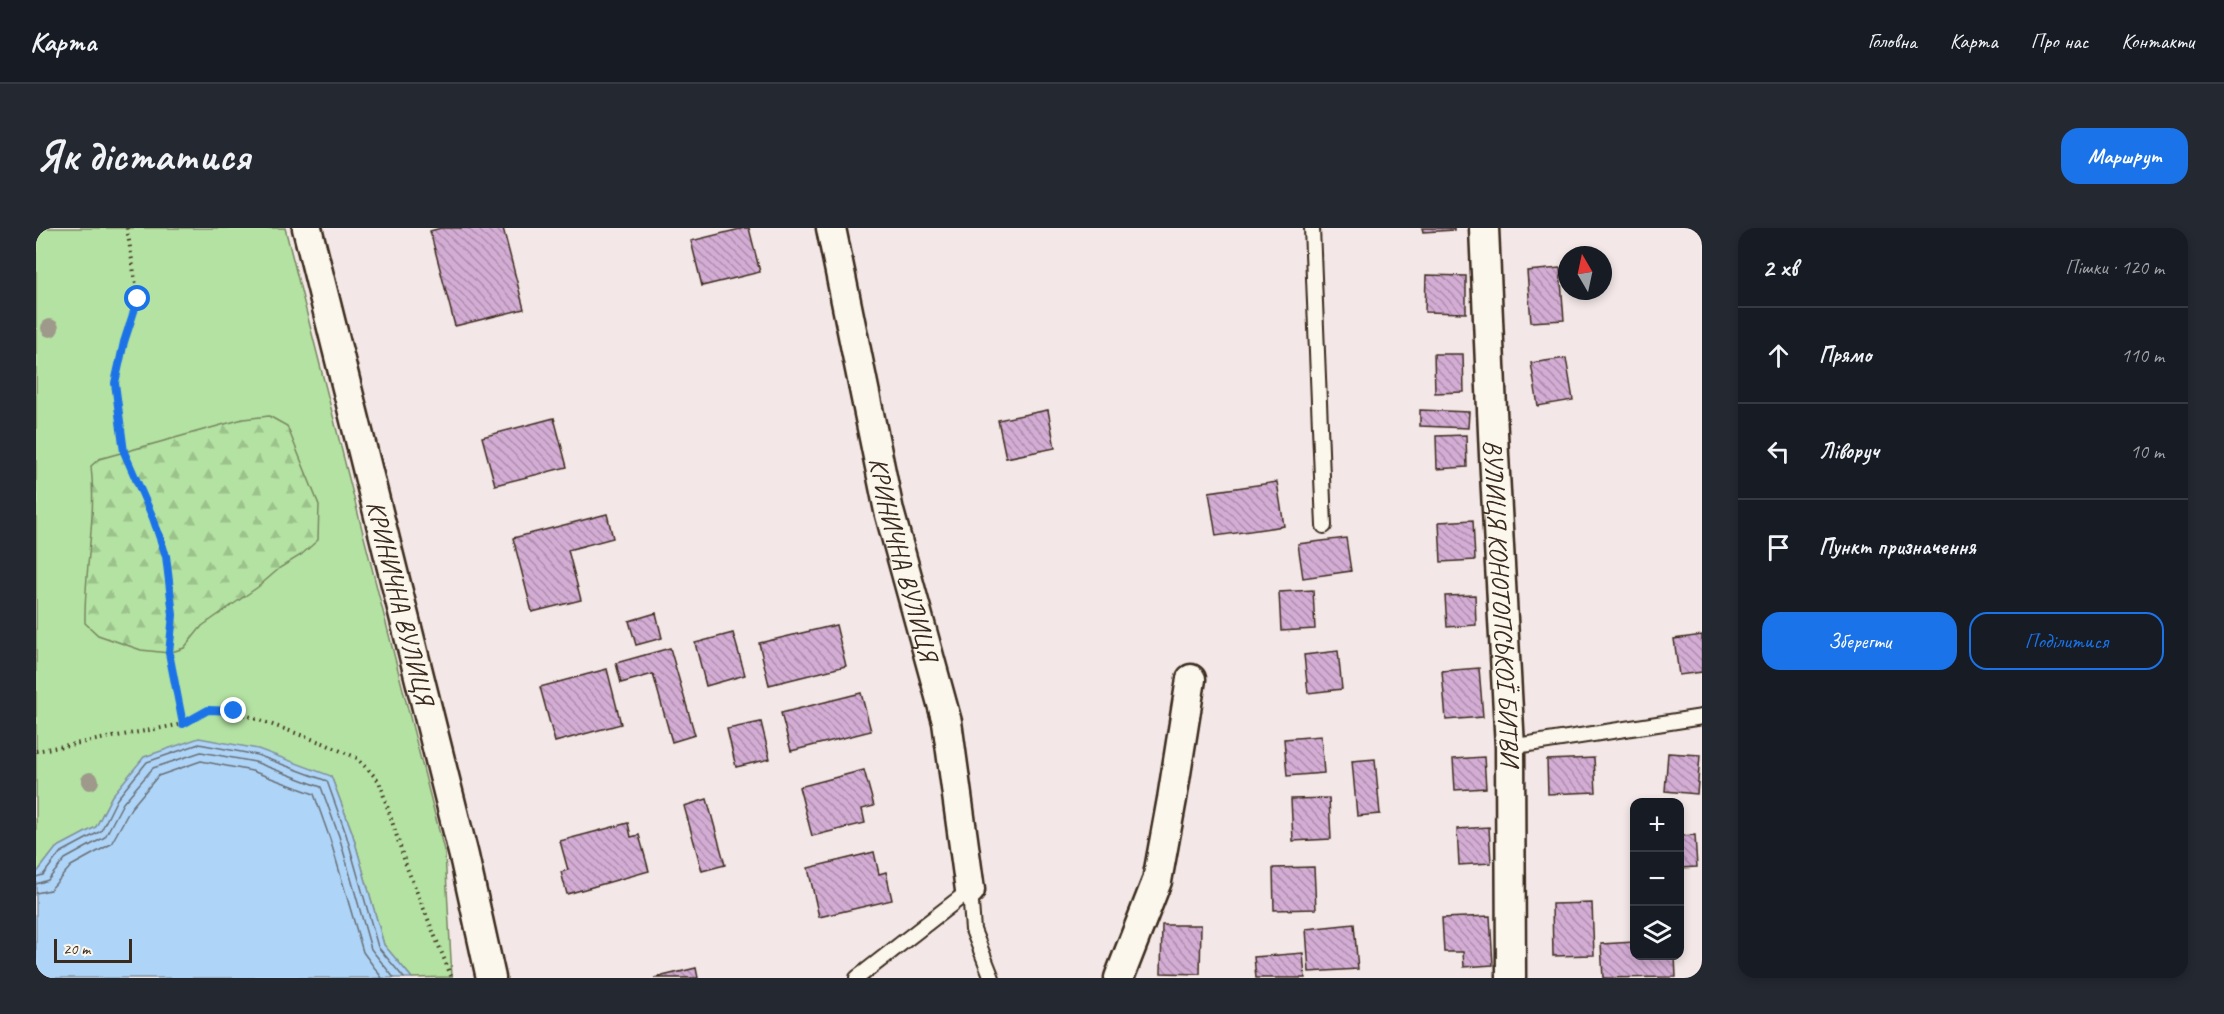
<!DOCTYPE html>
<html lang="uk">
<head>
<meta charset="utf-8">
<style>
  :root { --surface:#171b24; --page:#242831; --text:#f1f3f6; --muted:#9ea1a6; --line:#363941; --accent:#1a73e8 }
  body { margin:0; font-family:Caveat,sans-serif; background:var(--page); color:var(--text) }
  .controls { position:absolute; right:18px; bottom:18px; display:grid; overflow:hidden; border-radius:12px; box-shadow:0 3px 9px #0003 }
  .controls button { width:54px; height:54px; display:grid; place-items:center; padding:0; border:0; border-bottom:2px solid var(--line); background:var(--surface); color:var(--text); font:30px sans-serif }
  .compass { position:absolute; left:1522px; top:18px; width:54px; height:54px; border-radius:50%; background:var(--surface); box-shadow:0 3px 9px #0003; rotate:351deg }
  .scale { position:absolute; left:18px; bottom:15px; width:78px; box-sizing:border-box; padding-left:6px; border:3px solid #3b2a1e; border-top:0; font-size:16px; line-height:21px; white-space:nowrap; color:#3b2a1e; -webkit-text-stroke:4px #fbf7ec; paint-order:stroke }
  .stop { position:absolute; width:18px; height:18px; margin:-14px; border:4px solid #1a73e8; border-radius:50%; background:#fff }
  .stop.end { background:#1a73e8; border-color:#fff; box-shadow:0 2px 6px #0008 }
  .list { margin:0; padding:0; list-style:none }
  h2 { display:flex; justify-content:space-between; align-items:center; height:78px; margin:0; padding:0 24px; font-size:26px }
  h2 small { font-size:20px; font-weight:400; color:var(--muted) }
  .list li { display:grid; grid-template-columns:39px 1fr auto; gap:18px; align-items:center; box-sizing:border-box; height:96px; padding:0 24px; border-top:2px solid var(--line) }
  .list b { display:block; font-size:22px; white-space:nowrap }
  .list em { font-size:20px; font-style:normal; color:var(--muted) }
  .actions { display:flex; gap:12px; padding:18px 24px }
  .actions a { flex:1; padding:14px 0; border:2px solid var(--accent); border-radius:18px; text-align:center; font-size:21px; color:var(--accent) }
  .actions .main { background:var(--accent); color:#fff }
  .icon { flex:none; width:33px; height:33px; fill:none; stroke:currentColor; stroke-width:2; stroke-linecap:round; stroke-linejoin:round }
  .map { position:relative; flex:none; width:1666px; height:750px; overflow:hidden; border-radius:18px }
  header { display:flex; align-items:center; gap:36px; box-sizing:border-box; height:84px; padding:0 30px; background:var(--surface); border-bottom:2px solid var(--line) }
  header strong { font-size:28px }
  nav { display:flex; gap:33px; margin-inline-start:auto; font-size:21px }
  .intro { display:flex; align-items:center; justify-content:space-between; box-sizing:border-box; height:144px; padding:0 36px }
  h1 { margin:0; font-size:42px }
  .button { padding:15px 27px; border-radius:18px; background:var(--accent); color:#fff; font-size:21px; font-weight:700 }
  main { display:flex; gap:36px; padding:0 36px }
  aside { flex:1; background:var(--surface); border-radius:18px; box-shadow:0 3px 9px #0003 }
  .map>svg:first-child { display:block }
  .green { fill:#b3e2a2; stroke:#778660; stroke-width:1.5 }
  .forest { fill:url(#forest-firs); stroke:#778660; stroke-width:1.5 }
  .water { fill:#aed5f8; stroke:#8091a1; stroke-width:1.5 }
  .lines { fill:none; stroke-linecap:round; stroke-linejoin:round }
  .shore { stroke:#696e75; stroke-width:1.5 }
  .building { fill:url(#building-back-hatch); stroke:#3b2a1e; stroke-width:1.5 }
  .lane-casing { stroke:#3b2a1e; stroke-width:18 }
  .street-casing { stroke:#3b2a1e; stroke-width:33 }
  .path { stroke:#3b2a1e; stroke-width:4; stroke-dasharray:1.5 4.5; stroke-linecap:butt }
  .lane { stroke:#fbf7ec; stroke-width:14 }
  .street { stroke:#fbf7ec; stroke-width:28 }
  .tree { fill:#9e998b }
  .route { stroke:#1a73e8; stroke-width:8 }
  .labels { text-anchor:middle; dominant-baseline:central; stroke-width:4.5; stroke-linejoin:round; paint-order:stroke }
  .street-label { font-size:26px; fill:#3b2a1e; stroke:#fbf7ec }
</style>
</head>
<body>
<header>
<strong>Карта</strong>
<nav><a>Головна</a><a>Карта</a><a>Про нас</a><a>Контакти</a></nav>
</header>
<div class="intro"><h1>Як дістатися</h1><a class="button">Маршрут</a></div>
<main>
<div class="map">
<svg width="1666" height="750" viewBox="0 0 1666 750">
  <defs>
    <pattern id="forest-firs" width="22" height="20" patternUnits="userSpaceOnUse" patternTransform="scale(1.5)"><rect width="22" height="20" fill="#b3e2a2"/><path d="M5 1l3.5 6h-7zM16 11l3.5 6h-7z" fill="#9bc28b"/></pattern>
    <pattern id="building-back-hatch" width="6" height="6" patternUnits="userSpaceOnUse" patternTransform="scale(1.5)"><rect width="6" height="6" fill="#d4add5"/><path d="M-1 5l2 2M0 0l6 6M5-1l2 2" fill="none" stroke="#ad8dac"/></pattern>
  </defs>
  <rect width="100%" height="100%" fill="#f3e8e7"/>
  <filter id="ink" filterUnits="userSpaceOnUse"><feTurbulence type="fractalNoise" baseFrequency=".0167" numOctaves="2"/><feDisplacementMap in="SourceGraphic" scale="12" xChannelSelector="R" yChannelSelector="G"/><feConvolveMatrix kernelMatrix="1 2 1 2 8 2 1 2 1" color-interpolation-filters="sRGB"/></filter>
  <g filter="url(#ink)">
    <path class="green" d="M0,0h249l160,626 7,123 -40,1 -28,-33 -32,-113 -21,-56 -219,20 -16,31 -40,21 -20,26z"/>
    <path class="forest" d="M233,188l18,10 32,79 -1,35 -17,15 -20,12 -23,20 -56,39 -18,22 -15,5 -28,-3 -43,-15 -13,-12c-1,-52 12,-105 6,-157l8,-7 144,-40z"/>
    <path class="water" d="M163,510l59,11 73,27 21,56 32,113 28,33h-376v-104l20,-26 40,-21 16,-31 32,-39z"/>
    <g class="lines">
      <g class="shore">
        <path d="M0,649l7,-2 17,-22 41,-22 16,-32 30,-37 52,-18 58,11 70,26 19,53 32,113 26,31"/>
        <path d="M0,656l12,-4 17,-21 40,-22 18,-34 30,-35 48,-16 54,10 66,25 18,49 32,113 23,29"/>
        <path d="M0,665l14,-3 21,-24 40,-22 20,-36 27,-32 43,-15 51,10 62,23 16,45 33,113 19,26"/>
      </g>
    </g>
    <g class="building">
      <path d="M405,0h62l21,81 -69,17 -25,-95z"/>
      <path d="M708,0h5l11,44 -58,14 -11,-45z"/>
      <path d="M1386,0h32v2l-31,2z"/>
      <path d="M1524,40l4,52 -33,2 -4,-51z"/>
      <path d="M1390,47l40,1v37l-41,-1z"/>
      <path d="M1398,126h29l1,38 -29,1z"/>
      <path d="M1530,130l7,42 -35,6 -7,-43z"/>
      <path d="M1012,182l7,38 -49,10 -8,-38z"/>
      <path d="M1384,182l49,2 -1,16 -48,-2z"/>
      <path d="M518,190l13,49 -72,18 -13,-48z"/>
      <path d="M1430,207l1,32 -30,2 -1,-33z"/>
      <path d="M1241,254l7,44 -68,10 -7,-44z"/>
      <path d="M571,286l6,24 -45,12 13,50 -49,12 -19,-74z"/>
      <path d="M1437,292l2,40 -34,2 -2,-40z"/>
      <path d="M1310,310l5,33 -48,7 -5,-34z"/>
      <path d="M1277,362l2,39 -34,2 -2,-39z"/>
      <path d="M1439,367l1,30 -29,2 -2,-31z"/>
      <path d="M620,385l6,25 -26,7 -7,-24z"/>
      <path d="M800,397l10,41 -77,19 -10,-42z"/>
      <path d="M697,405l12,42 -39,11 -11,-43z"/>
      <path d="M1666,407v37l-23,3 -5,-36z"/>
      <path d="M634,420l25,87 -23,7 -19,-68 -32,9 -5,-20z"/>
      <path d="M1302,423l4,38 -34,4 -4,-38z"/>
      <path d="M1443,440l4,49 -37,3 -4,-49z"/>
      <path d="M571,441l14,55 -66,18 -15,-55z"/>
      <path d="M825,465l10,38 -80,20 -10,-38z"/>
      <path d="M725,494l9,37 -34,8 -9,-38z"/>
      <path d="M1285,508l3,37 -37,3 -3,-37z"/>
      <path d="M1632,525l32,2 -3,39 -32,-3z"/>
      <path d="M1448,529l2,31 -31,2 -2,-31z"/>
      <path d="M1558,530l2,34 -48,2 -1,-34z"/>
      <path d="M1339,531l5,55 -23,2 -5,-55z"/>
      <path d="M828,542l10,36 -12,3 3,14 -53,13 -13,-49z"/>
      <path d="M1293,570l2,41 -38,2 -2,-42z"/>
      <path d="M671,571l18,66 -23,6 -18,-65z"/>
      <path d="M592,595l3,14 8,-2 10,36 -82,23 -6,-22 7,-2 -8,-29z"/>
      <path d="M1453,599l2,36 -32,2 -2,-36z"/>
      <path d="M1659,607l2,32 -17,1v-32z"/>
      <path d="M838,624l5,22 7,-2 6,28 -73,17 -11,-49z"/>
      <path d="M1278,639l2,42 -42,1 -1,-42z"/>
      <path d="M1556,675l2,52 -41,1 -1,-52z"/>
      <path d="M1454,688l3,49 -29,2 -1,-15h-19l-2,-34z"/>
      <path d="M1318,696l4,45 -49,3 -3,-43z"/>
      <path d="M1126,697h39l-1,49 -39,-1z"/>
      <path d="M1598,714v14h41l1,21 -73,1 -2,-34z"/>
      <path d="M1267,725l2,25h-49l-2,-21z"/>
      <path d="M660,740l2,10h-44z"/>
    </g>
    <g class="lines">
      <defs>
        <g id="lane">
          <path d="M1276,0l12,298"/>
          <path d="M1474,519l192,-30"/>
          <path d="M934,662l3,40 19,48"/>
          <path d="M821,750l113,-88"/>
        </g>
        <g id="street">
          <path id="s1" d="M271,0l157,628 27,122"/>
          <path id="s2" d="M795,0l58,283 58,211 23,168"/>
          <path id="s3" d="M1448,0l10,227 16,292 1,231"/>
          <path d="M1083,750l38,-97 15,-82 19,-120"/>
        </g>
      </defs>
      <use href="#lane" class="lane-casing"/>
      <use href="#street" class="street-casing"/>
      <g class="path">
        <path d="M91,0l11,71 -14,43 -9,41 5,47 4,22 29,66 14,38 6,59 -4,38 14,71 25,-14 26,1 89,32 34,15 22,23 28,87 45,110"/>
        <path d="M0,523l147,-27"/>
      </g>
      <use href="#lane" class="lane"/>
      <use href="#street" class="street"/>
    </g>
    <g class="tree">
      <circle cx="14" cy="100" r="9"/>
      <circle cx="54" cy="553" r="9"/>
    </g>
  </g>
  <g class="lines" filter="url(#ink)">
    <path class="route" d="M102,71l-14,43 -9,41 9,69 29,66 13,38 7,59 -4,38 14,71 25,-14 26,1"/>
  </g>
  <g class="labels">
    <g class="street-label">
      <text stroke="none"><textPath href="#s2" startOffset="339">КРИНИЧНА ВУЛИЦЯ</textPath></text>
      <text stroke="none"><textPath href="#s1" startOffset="386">КРИНИЧНА ВУЛИЦЯ</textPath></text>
      <text stroke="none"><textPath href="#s3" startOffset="375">ВУЛИЦЯ КОНОТОПСЬКОЇ БИТВИ</textPath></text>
    </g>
  </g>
</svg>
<div class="controls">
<button>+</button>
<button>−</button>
<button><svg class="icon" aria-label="layers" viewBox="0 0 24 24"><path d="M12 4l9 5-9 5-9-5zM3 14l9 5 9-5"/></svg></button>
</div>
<svg class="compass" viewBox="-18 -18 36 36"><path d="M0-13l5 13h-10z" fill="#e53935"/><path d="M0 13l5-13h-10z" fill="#9ea1a6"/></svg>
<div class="scale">20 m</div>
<div class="stop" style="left:102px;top:71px"></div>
<div class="stop end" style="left:198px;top:483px"></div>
</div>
<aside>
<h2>2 хв<small>Пішки · 120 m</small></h2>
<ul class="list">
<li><svg class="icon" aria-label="ahead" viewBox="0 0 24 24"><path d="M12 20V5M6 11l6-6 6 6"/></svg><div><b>Прямо</b></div><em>110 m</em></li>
<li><svg class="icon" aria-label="left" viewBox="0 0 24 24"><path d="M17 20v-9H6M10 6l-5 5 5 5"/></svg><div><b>Ліворуч</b></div><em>10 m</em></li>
<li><svg class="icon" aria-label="arrive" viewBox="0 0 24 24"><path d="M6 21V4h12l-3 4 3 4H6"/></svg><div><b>Пункт призначення</b></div></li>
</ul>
<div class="actions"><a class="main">Зберегти</a><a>Поділитися</a></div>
</aside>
</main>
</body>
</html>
